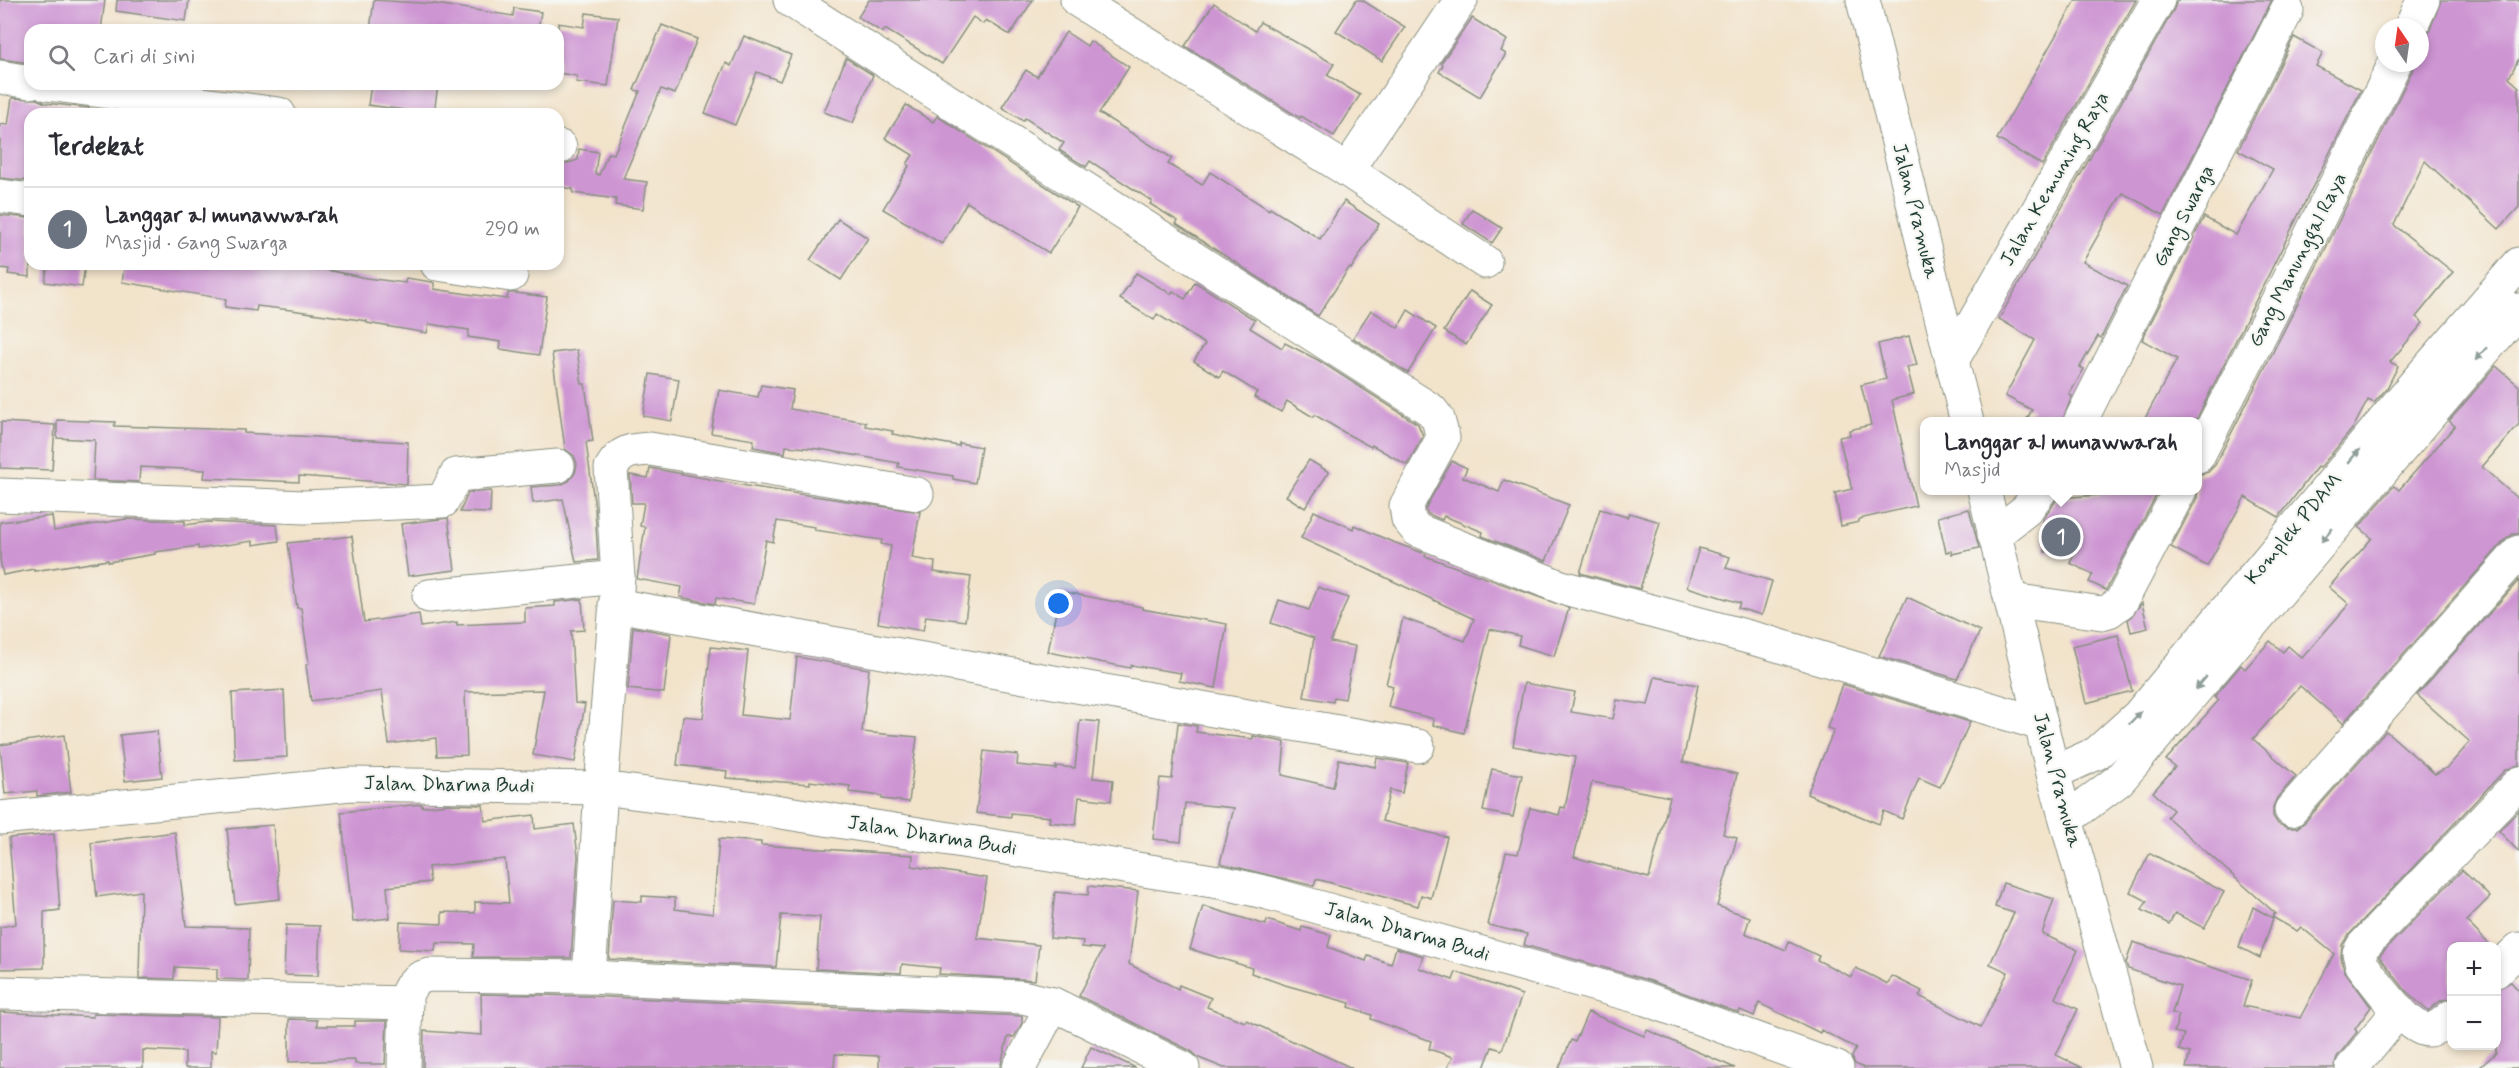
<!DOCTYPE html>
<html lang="id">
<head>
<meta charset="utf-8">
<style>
  :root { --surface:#fff; --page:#f2f2f3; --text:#2b2b33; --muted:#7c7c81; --line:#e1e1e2; --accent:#0b8043 }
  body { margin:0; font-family:Mynerve,sans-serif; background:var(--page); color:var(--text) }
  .controls { position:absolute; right:18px; bottom:18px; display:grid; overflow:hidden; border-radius:12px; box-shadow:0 3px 9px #0003 }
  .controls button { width:54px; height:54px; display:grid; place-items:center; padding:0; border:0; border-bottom:2px solid var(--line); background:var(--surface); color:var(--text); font:30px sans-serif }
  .compass { position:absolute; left:2375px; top:18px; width:54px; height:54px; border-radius:50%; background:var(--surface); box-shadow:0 3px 9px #0003; rotate:347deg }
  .you { position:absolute; left:1059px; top:604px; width:21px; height:21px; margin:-15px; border:4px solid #fff; border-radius:50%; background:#1a73e8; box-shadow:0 0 0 9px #1a73e833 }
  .badge { display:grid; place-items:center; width:39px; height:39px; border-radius:50%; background:var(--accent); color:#fff; font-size:20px; font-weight:700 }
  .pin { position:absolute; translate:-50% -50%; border:3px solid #fff; box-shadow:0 2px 6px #0006 }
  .popup { position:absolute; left:1920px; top:417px; width:282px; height:78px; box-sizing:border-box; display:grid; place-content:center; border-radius:12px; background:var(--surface); filter:drop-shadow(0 2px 4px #0005); font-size:20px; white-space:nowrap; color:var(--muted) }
  .popup b { font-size:22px; color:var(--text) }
  .popup::after { content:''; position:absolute; left:50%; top:100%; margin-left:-12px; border:12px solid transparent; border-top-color:var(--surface) }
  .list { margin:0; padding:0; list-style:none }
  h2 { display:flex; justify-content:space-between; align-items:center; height:78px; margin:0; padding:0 24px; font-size:26px }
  h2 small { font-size:20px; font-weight:400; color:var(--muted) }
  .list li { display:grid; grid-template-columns:39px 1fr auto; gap:18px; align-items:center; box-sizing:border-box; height:84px; padding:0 24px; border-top:2px solid var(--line) }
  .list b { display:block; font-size:22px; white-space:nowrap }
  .list p { margin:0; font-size:20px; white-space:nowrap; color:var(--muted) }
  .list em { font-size:20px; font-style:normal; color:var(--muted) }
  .icon { flex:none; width:33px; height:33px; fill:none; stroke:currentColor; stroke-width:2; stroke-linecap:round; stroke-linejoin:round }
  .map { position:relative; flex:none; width:2519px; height:1068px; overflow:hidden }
  .search { position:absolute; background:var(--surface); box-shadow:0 3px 9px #0003; left:24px; top:24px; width:540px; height:66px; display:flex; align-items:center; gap:15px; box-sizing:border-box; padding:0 21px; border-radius:18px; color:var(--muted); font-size:22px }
  .panel { position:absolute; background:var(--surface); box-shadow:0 3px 9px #0003; left:24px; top:108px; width:540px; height:162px; border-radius:18px }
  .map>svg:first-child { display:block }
  .building { fill:#ce95d3; fill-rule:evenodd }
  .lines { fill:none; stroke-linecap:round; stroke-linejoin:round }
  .minor-casing { stroke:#889080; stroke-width:35 }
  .major-casing { stroke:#889080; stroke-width:35 }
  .minor { stroke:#fff; stroke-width:33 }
  .major { stroke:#fff; stroke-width:33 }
  .oneway { fill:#8f9e9a }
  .labels { text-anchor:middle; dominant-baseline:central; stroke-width:4.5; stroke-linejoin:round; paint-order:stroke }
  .street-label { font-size:20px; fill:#1f3d34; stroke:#f6f6f2 }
</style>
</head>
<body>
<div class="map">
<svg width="2519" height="1068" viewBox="0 0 2519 1068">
  <rect width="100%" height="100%" fill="#f6f6f2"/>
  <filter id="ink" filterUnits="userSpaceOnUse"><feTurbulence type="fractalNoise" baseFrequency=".0167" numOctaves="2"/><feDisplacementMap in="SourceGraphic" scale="12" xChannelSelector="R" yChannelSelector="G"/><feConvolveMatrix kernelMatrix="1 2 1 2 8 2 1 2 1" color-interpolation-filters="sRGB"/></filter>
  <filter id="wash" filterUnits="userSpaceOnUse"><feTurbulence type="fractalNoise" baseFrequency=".008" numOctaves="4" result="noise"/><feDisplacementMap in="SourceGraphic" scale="24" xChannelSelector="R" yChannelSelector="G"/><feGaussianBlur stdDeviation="1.35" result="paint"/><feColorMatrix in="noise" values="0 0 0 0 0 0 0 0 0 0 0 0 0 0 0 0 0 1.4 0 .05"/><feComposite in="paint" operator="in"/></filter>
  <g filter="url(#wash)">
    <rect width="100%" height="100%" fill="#f2e3cb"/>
    <g id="blocks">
      <g class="building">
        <path d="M0,0h105l-4,30h-71v33l-30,-4z"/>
        <path d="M117,0h72l-3,21 -70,-10z"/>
        <path d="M374,0l62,4 77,12 1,-8 27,4 -3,18h-168z"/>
        <path d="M869,0h164l-23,35 -24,-15 -3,4 -10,-7 -31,47 -57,-35 -2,4 -25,-16z"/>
        <path d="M1356,0h6l43,27 -23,34 -46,-30z"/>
        <path d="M2076,0h60l-94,165 -45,-26z"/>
        <path d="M2177,0h95l-109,215 -40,-22 -9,14 -31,55 44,24 -26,52 -3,-2 -18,31 4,2 -15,26 3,1 -10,26h-37l7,-12 -27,-14 30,-56 -36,-21 175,-310z"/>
        <path d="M2441,0h78v58l-10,20 10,9v120l-20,22 -74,-68 -31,64 59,47 -37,45 7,6 -33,39 8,4 -11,22 -13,15 -6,-3 -15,28 -33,40 -3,-1 -38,50 -34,-20 -38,69 -36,-19 26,-49 1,-23 10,-3 7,-7 106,-207 91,-187 2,-8h6v-20l8,-8z"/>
        <path d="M1214,3l41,28 5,-9 74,42 -7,11 33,20 -26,41 -33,-20 -1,2 -115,-72z"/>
        <path d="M586,13l32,4 -10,69 -32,-4 1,-6 -19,-3v-50l26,4z"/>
        <path d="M1472,18l35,22 -6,11 5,3 -26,43 -41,-25 4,-7 -2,-2z"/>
        <path d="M662,25l35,14 -22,55 -14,-5 -38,90 24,3 -4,27 -28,-4 1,-6 -43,-6v-4l-15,-2v-21l20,-6 1,-11 19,3 -3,21 4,2 9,-22 6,1 26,-63 -6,-1z"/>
        <path d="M1066,32l21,14 3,-5 39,26 -30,46 73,45 -4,6 34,21 8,-13 59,38 1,-2 50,31 24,-38 35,23 -28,45 -2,-1 -31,48 -142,-92 2,-3 -28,-17 2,-3 -62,-40 -4,6 -27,-17 5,-7 -39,-25 -2,3 -21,-14 24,-37 11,7z"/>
        <path d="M744,36l47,19 -11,26 -23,-9 -22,53 -30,-12 21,-50 5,3z"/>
        <path d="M2294,37l29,16 -7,13 45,24 -166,332h-52l34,-63 -35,-19 62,-123 32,18 37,-66 -35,-19z"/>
        <path d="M846,58l27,17 -20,48 -29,-11z"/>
        <path d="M371,84h67l-4,30 -66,-9z"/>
        <path d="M12,98l25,1 8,4 44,5 -1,6h-58v67l-30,-3v-54l8,1z"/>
        <path d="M906,105l27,17 4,-6 141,91 -29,46 -82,-51 -25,42 -59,-35 26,-43 -2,-2 6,-9 -28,-17z"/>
        <path d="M1472,209l30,19 -10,15 -29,-19z"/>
        <path d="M0,215l30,3v59l-22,-3 1,-5 -9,-1z"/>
        <path d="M838,219l30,19 -27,42 -31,-20z"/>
        <path d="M48,264h37l-3,23 -37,-5z"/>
        <path d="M125,264h173l68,14 39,5 1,-5 26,4 2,1v6l41,6 32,4 1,-6h8l31,4 -8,58 -39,-6 1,-7 -33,-5 1,-7 -40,-6 -2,9 -60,-10v-2l-76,-11 -34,-4 -1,5 -31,-4 1,-8 -104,-17z"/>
        <path d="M1136,273l35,21 2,-3 12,8 10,-17 60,38 -5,8 32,20 3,-5 33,17 100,64 5,12 -16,29 -35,-20 -1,2 -24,-13 -32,-19 -2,2 -26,-16 -6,11 -27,-15 3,-5 -34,-21 -4,6 -25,-16 11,-17 -48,-30 -3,6 -34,-21z"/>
        <path d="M1470,291l22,14 -26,40 -22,-14z"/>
        <path d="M1371,310l27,18 10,-18 28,18 -28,45 -55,-35z"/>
        <path d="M1909,336l8,29 -10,2 7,27 -22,6 24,106 -57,13v3l-18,4 -6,-33 17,-4 -13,-52 11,-2 -1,-5 22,-5 -10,-40 25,-6 -8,-35z"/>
        <path d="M577,350l5,34h3l8,57 -7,1 9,67 3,51 -22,2 -13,-63 -30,4 -2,-16 29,-2 9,-4 6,-8 2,-9 -3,-8 -9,-7 -13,-96z"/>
        <path d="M2496,366l23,20v38l-37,43 37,33v34h-6l-8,6 -162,183 -43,-37 -47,53 43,37 -19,22 -4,9v9l5,8 10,4h9l8,-6 81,-91 49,43 13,-7 22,-25 -53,-47 102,-115v185l-14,5 -158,167 -5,8 -1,12 3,13 27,37 -16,22 2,3 -20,25 -3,11h-148l4,-15 -11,-3 5,-16 -10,-2 5,-17 -7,-2 8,-27 -52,-17 -2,-6 7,-21 119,38 -9,26 57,12 34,-64 -33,-27 -4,4 -25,-14 3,-4 -108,-96 6,-7 -20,-18 22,-25 -9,-7 53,-60 -5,-3 27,-32 4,4 25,-28 13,11 5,-6 14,12 47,-54 -20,-17 43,-49 -13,-11 35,-41 5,4 56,-64 -6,-5z"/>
        <path d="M650,374l29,5 -7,42 -29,-5z"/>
        <path d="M761,385l32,5 -3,19 76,13 -1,4 28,5 -1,3 67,12v-3l22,4 -6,36 -22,-4v-3l-55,-9 1,-4 -80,-14 -33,-3 -1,7 -32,-6 1,-7 -43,-7 8,-43 39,7z"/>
        <path d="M57,420l58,2 -1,4 130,4v3l164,9 -1,42 -108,-8v6l-95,-4 1,-8 -65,-3 -1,15 -46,-2 2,-40 -38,-2z"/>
        <path d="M1,422l54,3 -3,45 -52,-2z"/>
        <path d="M1309,460l20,12 -24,36 -19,-12z"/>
        <path d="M1452,461l15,7 -4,9 36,15 5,-12 65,25 -23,56 -64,-25 1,-4 -39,-16 -2,4 -14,-6 -3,-5z"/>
        <path d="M650,468l97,18 173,26 -8,46 23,4 -1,10 37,5 -6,44 -39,-5 -3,15 -45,-8 13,-77 -10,-2 1,-4 -68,-10 1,-3 -38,-6 -4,21 -7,-2 -12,64 -38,-6 -1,6 -35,-7 2,-10 -45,-8 8,-52 -5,-1 4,-23h-12l-2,-28 18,3z"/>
        <path d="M2101,490h58l-53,100 -17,-8 4,-8 -23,-11 6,-12 -31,1 -2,-34 15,-20 41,-3z"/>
        <path d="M491,491l-1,22 -30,-1 8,-19z"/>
        <path d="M1600,509l27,8 2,-4 31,9 -20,67 -60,-16z"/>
        <path d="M1969,509l10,39 -27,6 -1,-3 -5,1 -8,-35z"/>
        <path d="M1314,511l39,18 1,-4 36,16 36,13 -1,2 144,52 -15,48 -36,-11 2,-9 -30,-7 -26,104 -31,-8 1,-6 -46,-12 5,-21 -7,-2 17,-66 62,23 9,-22 -173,-81z"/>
        <path d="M52,516l2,15 72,-12 59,2v4l23,-3 69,3 2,16 -26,4v-4l-55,8v-3l-43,6v2l-47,8v-2l-30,5v-1l-44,7v-2l-31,6 -3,-16v-37z"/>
        <path d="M448,518l7,52 -47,6 -7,-52z"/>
        <path d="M352,536l12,86 55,-8 2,13 36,-5v3l68,-3v-14l30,-2v-4l27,-3 2,31 -13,1 4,72 10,1 -10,58 -42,-7 11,-65 -79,2 2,63 -30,1 -1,-18 -47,6 -7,-53 -71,10 -5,-36 3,-1 -8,-56h-4l-9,-65z"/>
        <path d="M1699,548l31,9 -4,11 46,13 -10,34 -24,-7 2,-5 -53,-16z"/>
        <path d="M1318,587l30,11 -18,44 25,4 -10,53 -11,-2 -1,5 -29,-5 10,-59 -43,-15 8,-23 30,10z"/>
        <path d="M1060,591l82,16v2l85,15 -11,64 -37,-7 2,-8 -50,-8 -1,3 -82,-16z"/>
        <path d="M1907,597l73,34 -23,48 -78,-23z"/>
        <path d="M2142,603l6,25 -17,4 -3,-12z"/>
        <path d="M633,627l38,7 -7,59 -36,-4z"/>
        <path d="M2118,635l14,56 -46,12 -14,-57z"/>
        <path d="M711,647l37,4 -7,64 49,5 7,-63 72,12 -7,63 55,5 -8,65 -27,-3v-3l-33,-4 1,-6 -40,-5v3l-84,-6 1,-7 -50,-6 6,-49 20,2z"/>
        <path d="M1655,677l43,8 -15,77 54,12 -14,60 14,4 -20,68 33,11 -5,16 41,17 3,-8 30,14 -2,4 34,17 5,-9 32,16 4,-8 30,15 -3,5 62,31 27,-55 -18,-8 24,-51 -19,-6 8,-24 51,16 -12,35 36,16 -23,48 23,11 -22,46 27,13h-219l-9,-4 -3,-7 4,-9 -35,-18 -1,3 -61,-30 -5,13 -14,-6 -1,3 -88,-32 -127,-36 3,-11 -39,-9 18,-73 12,2 12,-46 29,7 2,-8 4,1 10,-51 -62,-11 11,-63 51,9 -4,20 42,7 4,-19 31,5zM1592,782l78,15 -21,81 -75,-21z"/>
        <path d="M1842,684l128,38 -30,65 -21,-9 -17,41 -18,-8 -5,13 -72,-30 27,-64 -7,-2z"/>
        <path d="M284,690l3,67 -52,3 -3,-67z"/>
        <path d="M1080,720l19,2 -6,56 20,2 -2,21 -32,-4 -3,28 -27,-3 1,-5 -39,-4v4l-35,-4 8,-62 34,4 -1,10 39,4v-3l19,2z"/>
        <path d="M1178,723l19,3 -1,6 57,7v-3l32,6 -3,33 51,12 6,-28 36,8 2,-9 31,5 -6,30 -12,-3 -8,31 65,16 -16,61 -10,-3 -3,11 -102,-27 -2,7 -94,-23 14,-55 -49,-5 -4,39 -28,-3 7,-61 12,1z"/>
        <path d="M157,731l5,46 -37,4 -5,-46z"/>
        <path d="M64,735l7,57 -34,4v-5l-32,3 -5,-49z"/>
        <path d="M1492,769l30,6 -9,42 -30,-6z"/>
        <path d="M422,804v3l25,-3 36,1 2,16 49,-6 1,14 39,-5 4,32 -7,102 -98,-1 1,-13 -38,-1 -1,8 -36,-2 1,-27 42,2v-12l33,1v-11l34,1 -4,-44 -77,8 2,15 -43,5 3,31 -37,4 -12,-110z"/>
        <path d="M2519,810v42l-20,-21z"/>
        <path d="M273,825l7,74 -45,5 -8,-75z"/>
        <path d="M175,832l11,94 63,2 -1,52 -31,-1v-10l-42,-2 -1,12 -35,-1 2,-87 -44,6 -6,-54z"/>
        <path d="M54,834l6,76 -16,2v56l-44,1v-42l16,-3 -7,-86z"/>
        <path d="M719,839l42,3v3l152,10 -1,11 75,12 -10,60 62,7 -4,35 -96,-6 1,-6 -38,-4 -1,9 -85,-4 4,-52 -39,-2 -5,52 -167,-8 4,-59 29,2v-6l33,2v11l38,5z"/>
        <path d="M2150,853l74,39 -20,36 -29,-15 -6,11 -27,-14 5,-9 -17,-9z"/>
        <path d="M2462,870l28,27 -24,24 25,25h-40v52l-11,3 -12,10 -22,-20 -27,-35z"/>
        <path d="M1089,886l49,5 -9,73 49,25 1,-4 32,13 -4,9 38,15 1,-2 106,48h-128l-25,-10 -8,-7 -112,-55 24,-47 -21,-2 1,-6 -33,-3 5,-46 33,3z"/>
        <path d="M1203,906l63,19 1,-5 34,11 1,-4 29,8 -3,12 38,14 2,-5 23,8 5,-16 27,8 -4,12 34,12 3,-8 66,23 -20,55 -10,-3 -8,21h-37l6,-11 -24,-8 2,-8 -60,-22 1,-4 -23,-8 1,-4 -65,-18 -34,-12 1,-5 -62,-19z"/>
        <path d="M2253,907l20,11 -13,40 -21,-11z"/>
        <path d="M286,925l34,1 -2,50 -34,-1z"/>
        <path d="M2511,982l8,9v77h-40l17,-15v-64z"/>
        <path d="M481,994l107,2 434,20v7l-8,14h-6l-8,31h-121v-12l-44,-2 -1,14h-411l1,-37 58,4z"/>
        <path d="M0,1012l93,5v-3l125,3 -2,35 -5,-1v17h-26v-16l-42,-2v18h-143z"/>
        <path d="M1588,1012l56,24 3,-6 88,38h-176l12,-28 4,2z"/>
        <path d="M289,1019l28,1v6h38v-5h32l-2,43h-30v-4l-66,2z"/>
        <path d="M1091,1047l45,21h-55z"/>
      </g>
    </g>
  </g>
  <g filter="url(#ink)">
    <use href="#blocks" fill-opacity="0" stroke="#889080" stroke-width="1.5"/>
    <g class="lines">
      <defs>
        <g id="minor">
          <path d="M790,0l641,410 7,9 5,19 -37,68 2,13 9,11 144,57 206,55 274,82"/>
          <path d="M1077,0l270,170 138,92"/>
          <path d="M2411,27l12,-27"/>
          <path d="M0,77l30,5"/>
          <path d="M47,84l232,30"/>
          <path d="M558,147h2"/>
          <path d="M1347,170l114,-170"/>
          <path d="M0,196l30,4"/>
          <path d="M437,264l74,11"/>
          <path d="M1953,359l205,-359"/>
          <path d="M2080,422l207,-412"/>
          <path d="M2198,456l106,-207 91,-186"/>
          <path d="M0,495l305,12 138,-6 13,-26 102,-9"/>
          <path d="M1994,535l32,-25 15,-20"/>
          <path d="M429,596l189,-19"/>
          <path d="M2011,600l91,13 7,-2 12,-9 59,-112"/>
          <path d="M615,605l803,141"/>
          <path d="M2053,773l44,-20 41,-37 279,-335 102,-117"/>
          <path d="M2291,810l228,-258"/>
          <path d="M0,818l351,-34 250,4 155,20 469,75 43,10 378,106 191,69"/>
          <path d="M2067,819l52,-39 400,-470"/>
          <path d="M2496,971l23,-22"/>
          <path d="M589,977l433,20 31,7 130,64"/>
          <path d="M0,993l406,10"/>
          <path d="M2452,1016c-7,6 -15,13 -24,14 -19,1 -54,-50 -66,-65l-3,-12 4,-7 156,-163"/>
          <path d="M404,1068l2,-72c5,-13 10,-18 23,-21l160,2 12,-189 17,-211 -7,-109c10,-17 20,-18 39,-19l267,45"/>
          <path d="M1019,1068l34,-64"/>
          <path d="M2352,1068l47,-58"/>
        </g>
        <g id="major">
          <path d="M1863,0l104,422"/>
          <path d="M1984,490l69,283 83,295"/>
        </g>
      </defs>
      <use href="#minor" class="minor-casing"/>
      <use href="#major" class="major-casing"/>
      <use href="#minor" class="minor"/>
      <use href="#major" class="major"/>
    </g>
    <defs><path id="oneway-solid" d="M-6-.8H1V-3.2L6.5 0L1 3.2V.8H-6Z" transform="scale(1.5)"/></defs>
    <g class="oneway">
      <use href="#oneway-solid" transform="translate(2481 354) rotate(131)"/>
      <use href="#oneway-solid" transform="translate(2354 456) rotate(-50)"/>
      <use href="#oneway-solid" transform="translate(2327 535) rotate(130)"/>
      <use href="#oneway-solid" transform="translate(2201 683) rotate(130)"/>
      <use href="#oneway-solid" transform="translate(2135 718) rotate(-45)"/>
    </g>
  </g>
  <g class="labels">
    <g class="street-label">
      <text transform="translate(2055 179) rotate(-60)">Jalan Kemuning Raya</text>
      <text transform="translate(1915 211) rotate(76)">Jalan Pramuka</text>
      <text transform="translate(2184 216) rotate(-63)">Gang Swarga</text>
      <text transform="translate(2298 260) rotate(-63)">Gang Manunggal Raya</text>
      <text transform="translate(2294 529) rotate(-50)">Komplek PDAM</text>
      <text transform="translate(2057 780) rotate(75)">Jalan Pramuka</text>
      <text transform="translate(449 785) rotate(1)">Jalan Dharma Budi</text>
      <text transform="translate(932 836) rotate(9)">Jalan Dharma Budi</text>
      <text transform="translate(1407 932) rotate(16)">Jalan Dharma Budi</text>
    </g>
  </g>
</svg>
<div class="controls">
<button>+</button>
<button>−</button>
</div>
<svg class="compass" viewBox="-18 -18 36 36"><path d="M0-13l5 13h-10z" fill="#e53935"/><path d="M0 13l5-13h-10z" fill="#7c7c81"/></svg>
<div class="you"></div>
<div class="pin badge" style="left:2061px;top:537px;background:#6b7280">1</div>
<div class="popup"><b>Langgar al munawwarah</b>Masjid</div>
<div class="search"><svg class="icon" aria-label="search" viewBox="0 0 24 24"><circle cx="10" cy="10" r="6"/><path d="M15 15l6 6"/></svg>Cari di sini</div>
<section class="panel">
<h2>Terdekat<small></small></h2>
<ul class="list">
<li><span class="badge" style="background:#6b7280">1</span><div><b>Langgar al munawwarah</b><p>Masjid · Gang Swarga</p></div><em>290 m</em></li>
</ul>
</section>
</div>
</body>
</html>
